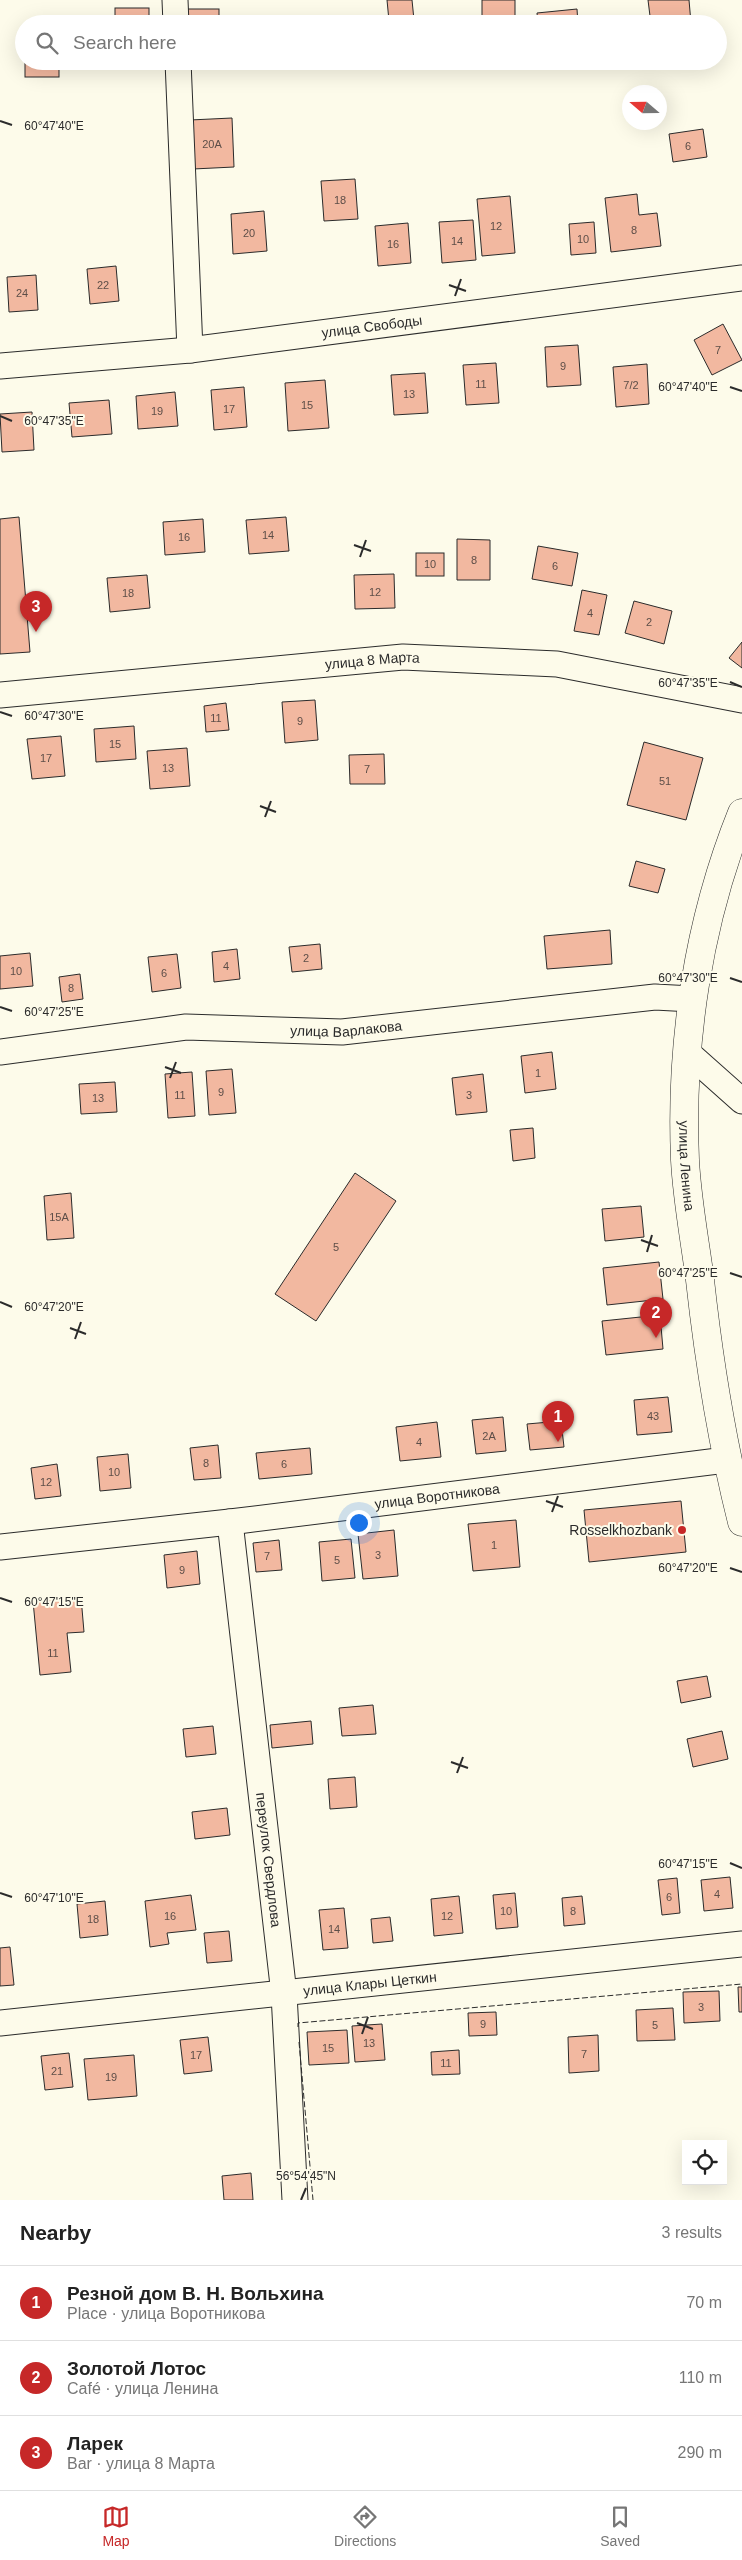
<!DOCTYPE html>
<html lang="en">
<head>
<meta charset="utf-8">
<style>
  :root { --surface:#fff; --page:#f6f6f6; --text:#222; --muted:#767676; --line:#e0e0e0; --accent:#c62828 }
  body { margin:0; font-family:Helvetica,sans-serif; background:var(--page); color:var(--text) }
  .controls { position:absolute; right:15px; bottom:15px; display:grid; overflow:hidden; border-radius:0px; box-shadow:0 5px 20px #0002 }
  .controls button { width:45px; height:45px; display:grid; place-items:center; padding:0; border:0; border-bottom:1px solid var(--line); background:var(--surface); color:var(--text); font:25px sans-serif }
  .compass { position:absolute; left:622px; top:85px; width:45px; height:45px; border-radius:50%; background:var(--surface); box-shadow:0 5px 20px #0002; rotate:290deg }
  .you { position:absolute; left:358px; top:1522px; width:18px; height:18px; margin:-12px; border:4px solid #fff; border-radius:50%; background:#1a73e8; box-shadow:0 0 0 8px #1a73e833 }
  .badge { display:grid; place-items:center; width:32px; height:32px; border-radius:50%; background:var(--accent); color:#fff; font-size:16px; font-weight:700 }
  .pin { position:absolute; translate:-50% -41px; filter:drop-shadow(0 1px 2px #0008) }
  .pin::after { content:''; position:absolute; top:26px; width:18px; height:15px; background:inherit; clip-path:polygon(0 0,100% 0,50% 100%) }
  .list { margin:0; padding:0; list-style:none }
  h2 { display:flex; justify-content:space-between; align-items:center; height:65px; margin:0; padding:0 20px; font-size:21px }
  h2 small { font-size:16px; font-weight:400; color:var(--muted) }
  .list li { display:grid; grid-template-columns:32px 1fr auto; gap:15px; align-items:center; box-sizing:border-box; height:75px; padding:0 20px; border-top:1px solid var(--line) }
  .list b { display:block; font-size:19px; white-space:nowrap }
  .list p { margin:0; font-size:16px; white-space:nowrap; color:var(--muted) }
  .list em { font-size:16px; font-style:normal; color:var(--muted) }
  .icon { flex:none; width:28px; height:28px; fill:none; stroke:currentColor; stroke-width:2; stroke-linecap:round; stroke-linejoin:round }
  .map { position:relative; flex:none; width:742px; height:2200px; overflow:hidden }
  .search { position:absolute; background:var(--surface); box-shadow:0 5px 20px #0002; left:15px; right:15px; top:15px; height:55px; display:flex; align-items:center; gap:12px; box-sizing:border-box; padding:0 18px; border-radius:28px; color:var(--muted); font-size:19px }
  .sheet { height:290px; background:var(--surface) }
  nav { display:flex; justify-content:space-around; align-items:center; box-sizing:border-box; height:70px; border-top:1px solid var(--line); background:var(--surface); font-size:14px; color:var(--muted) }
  nav a { display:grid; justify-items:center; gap:2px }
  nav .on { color:var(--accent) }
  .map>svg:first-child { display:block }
  .building { fill:#f2b8a0; stroke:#2b2b2b }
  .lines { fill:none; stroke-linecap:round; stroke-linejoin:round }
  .minor-casing { stroke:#2b2b2b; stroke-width:27 }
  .major-casing { stroke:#2b2b2b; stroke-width:29 }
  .minor { stroke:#fdfbea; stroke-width:25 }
  .major { stroke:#fdfbea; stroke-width:28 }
  .fence { stroke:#2b2b2b; stroke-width:1; stroke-dasharray:6 2.5; stroke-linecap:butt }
  .ticks { fill:none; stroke:#2b2b2b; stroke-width:2 }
  .poi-dot { fill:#c62828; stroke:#fdfbea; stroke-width:2 }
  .labels { text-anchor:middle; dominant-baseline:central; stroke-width:4; stroke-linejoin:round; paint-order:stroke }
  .number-label { font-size:11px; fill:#5d4e48 }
  .street-label { font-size:14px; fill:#2b2b2b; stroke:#fdfbea }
  .poi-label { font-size:14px; fill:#2b2b2b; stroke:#fdfbea; text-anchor:end }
  .ticks-label { font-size:12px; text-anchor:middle; fill:#2b2b2b; stroke:#fdfbea; stroke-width:4; stroke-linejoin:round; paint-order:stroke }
</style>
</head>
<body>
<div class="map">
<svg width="742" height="2200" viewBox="0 0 742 2200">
  <rect width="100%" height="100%" fill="#fdfbea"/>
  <g class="building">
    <path d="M387,0h25l2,20 -25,1z"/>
    <path d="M482,0h33v19l-33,1z"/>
    <path d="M648,0h41l2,23 -40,1z"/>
    <rect x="115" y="8" width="34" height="16"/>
    <rect x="185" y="9" width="34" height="15"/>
    <path d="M577,9l1,15h-40l-1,-11z"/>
    <path d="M355,16l1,8h-56l-1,-5z"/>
    <rect x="25" y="61" width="34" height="16"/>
    <path d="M232,118l2,49 -41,2 -3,-49z"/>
    <path d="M703,129l4,28 -34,5 -4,-28z"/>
    <path d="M355,179l3,40 -34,2 -3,-40z"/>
    <path d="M637,194l2,21 18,-2 4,33 -50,6 -6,-54z"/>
    <path d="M510,196l5,57 -33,3 -5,-57z"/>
    <path d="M264,211l3,40 -34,3 -2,-40z"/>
    <path d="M473,220l3,40 -34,3 -3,-41z"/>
    <path d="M594,222l2,31 -25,2 -2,-31z"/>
    <path d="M408,223l3,40 -33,3 -3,-40z"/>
    <path d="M116,266l3,35 -29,3 -3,-35z"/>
    <path d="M36,275l2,35 -29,2 -2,-35z"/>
    <path d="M723,324l19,36 -30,15 -18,-35z"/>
    <path d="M578,345l3,40 -34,2 -2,-40z"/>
    <path d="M496,363l3,40 -33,2 -3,-40z"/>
    <path d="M647,364l2,40 -33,3 -3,-40z"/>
    <path d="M425,373l3,40 -34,2 -3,-40z"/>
    <path d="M325,380l4,48 -41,3 -3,-48z"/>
    <path d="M244,387l3,40 -33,3 -3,-40z"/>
    <path d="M175,392l3,34 -40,3 -2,-33z"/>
    <path d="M109,400l3,34 -40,3 -3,-34z"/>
    <path d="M32,412l2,38 -32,2 -2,-38z"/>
    <path d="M19,517l11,135 -30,2v-135z"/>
    <path d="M286,517l3,34 -40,3 -3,-34z"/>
    <path d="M203,519l2,33 -40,3 -2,-33z"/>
    <path d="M457,539l33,1v40h-33z"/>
    <path d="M538,546l40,7 -6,33 -40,-7z"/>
    <rect x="416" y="553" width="28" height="23"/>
    <path d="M394,574l1,34 -40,1 -1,-34z"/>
    <path d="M147,575l3,33 -40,4 -3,-34z"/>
    <path d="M582,590l25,5 -8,40 -25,-4z"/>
    <path d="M634,601l38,10 -8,33 -39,-11z"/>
    <path d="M742,642v26l-13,-10z"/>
    <path d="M315,700l3,40 -33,3 -3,-41z"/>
    <path d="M226,703l3,27 -23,2 -2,-26z"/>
    <path d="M134,726l2,33 -40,3 -2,-33z"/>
    <path d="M61,736l4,40 -33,3 -5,-40z"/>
    <path d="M644,742l59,16 -17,62 -59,-15z"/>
    <path d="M187,748l3,38 -40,3 -3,-38z"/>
    <path d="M384,754l1,30h-35l-1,-29z"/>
    <path d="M636,861l29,8 -7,24 -29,-7z"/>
    <path d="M610,930l2,34 -65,5 -3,-33z"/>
    <path d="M320,944l2,25 -30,3 -3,-25z"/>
    <path d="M237,949l3,30 -26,3 -2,-30z"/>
    <path d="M30,953l3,33 -33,3v-33z"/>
    <path d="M177,954l4,34 -29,4 -4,-35z"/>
    <path d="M80,974l3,25 -21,3 -3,-25z"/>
    <path d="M552,1052l4,37 -31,4 -4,-37z"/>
    <path d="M232,1069l4,44 -27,2 -3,-44z"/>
    <path d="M192,1072l3,44 -27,2 -3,-44z"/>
    <path d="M483,1074l4,38 -31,3 -4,-37z"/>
    <path d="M115,1082l2,30 -36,2 -2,-30z"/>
    <path d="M533,1128l2,30 -22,3 -3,-31z"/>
    <path d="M355,1173l41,28 -80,120 -41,-27z"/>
    <path d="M71,1193l3,45 -27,2 -3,-44z"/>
    <path d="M641,1206l3,31 -39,4 -3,-32z"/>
    <path d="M659,1262l4,37 -56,6 -4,-37z"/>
    <path d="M660,1315l3,34 -57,6 -4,-34z"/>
    <path d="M668,1397l4,35 -35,3 -3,-35z"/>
    <path d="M503,1417l3,34 -30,3 -4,-34z"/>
    <path d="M561,1421l3,26 -34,3 -3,-26z"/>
    <path d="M437,1422l4,35 -41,4 -4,-34z"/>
    <path d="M218,1445l3,33 -27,2 -4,-32z"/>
    <path d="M310,1448l2,26 -53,5 -3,-26z"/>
    <path d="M128,1454l3,34 -31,3 -3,-34z"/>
    <path d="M57,1464l4,32 -26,3 -4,-31z"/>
    <path d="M681,1501l5,51 -97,10 -5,-52z"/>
    <path d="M516,1520l4,47 -47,4 -5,-47z"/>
    <path d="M394,1530l4,46 -35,3 -5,-45z"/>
    <path d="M351,1539l4,39 -33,3 -3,-39z"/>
    <path d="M279,1540l3,30 -26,2 -3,-29z"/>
    <path d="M197,1551l3,33 -33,4 -3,-33z"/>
    <path d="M81,1597l3,35 -17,1 4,39 -31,3 -7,-74z"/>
    <path d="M707,1676l4,21 -30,6 -4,-22z"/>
    <path d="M373,1705l3,29 -34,2 -3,-28z"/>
    <path d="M311,1721l2,23 -41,4 -2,-23z"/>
    <path d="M213,1726l3,28 -30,3 -3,-28z"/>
    <path d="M722,1731l6,28 -35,8 -6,-28z"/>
    <path d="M355,1777l2,30 -27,2 -2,-30z"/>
    <path d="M227,1808l3,27 -35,4 -3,-27z"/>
    <path d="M730,1877l3,31 -29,3 -3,-31z"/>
    <path d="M677,1878l3,35 -18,2 -4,-35z"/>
    <path d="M515,1893l3,34 -22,2 -3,-34z"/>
    <path d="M191,1895l5,35 -29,3 2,11 -19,3 -5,-46z"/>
    <path d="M459,1896l4,37 -29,3 -3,-37z"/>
    <path d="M582,1896l3,28 -21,2 -2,-28z"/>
    <path d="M105,1901l3,34 -28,3 -3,-34z"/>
    <path d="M344,1908l4,40 -25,2 -4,-40z"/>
    <path d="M390,1917l3,24 -20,2 -2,-24z"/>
    <path d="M229,1931l3,30 -25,2 -3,-30z"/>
    <path d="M10,1947l4,38 -14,1v-38z"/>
    <path d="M738,1987h4v25h-3z"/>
    <path d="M719,1991l1,30 -36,2 -1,-31z"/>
    <path d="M673,2008l2,32 -38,1 -1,-31z"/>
    <path d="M496,2012l1,23 -28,1 -1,-23z"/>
    <path d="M382,2024l3,36 -30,2 -3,-36z"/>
    <path d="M347,2030l2,33 -40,2 -2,-33z"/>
    <path d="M598,2035l1,36 -30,2 -1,-36z"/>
    <path d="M208,2037l4,34 -28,3 -4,-34z"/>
    <path d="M459,2050l1,24 -28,1 -1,-23z"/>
    <path d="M69,2053l4,34 -28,3 -4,-34z"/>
    <path d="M134,2055l3,41 -49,4 -4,-41z"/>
    <path d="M251,2173l2,27h-29l-2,-24z"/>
  </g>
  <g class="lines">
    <defs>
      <g id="minor">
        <path d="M175,0l1,24"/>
        <path d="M178,61l12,289"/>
        <path id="s1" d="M0,366l190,-16 552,-72"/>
        <path id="s2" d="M0,695l403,-38 154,7 185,36"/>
        <path id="s3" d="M0,1052l186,-25 156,5 313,-35 37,2"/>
        <path d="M687,1052l55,49"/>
        <path id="s4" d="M230,1522l54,472 11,206"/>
        <path id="s5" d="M0,1547l230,-25 496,-62"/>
        <path id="s6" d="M0,2023l742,-79"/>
      </g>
      <g id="major">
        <path id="s7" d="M742,813c-44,109 -62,230 -57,347 2,40 10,81 15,120 9,82 22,163 42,242"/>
      </g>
    </defs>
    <use href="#minor" class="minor-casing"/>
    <use href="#major" class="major-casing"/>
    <use href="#minor" class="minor"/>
    <use href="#major" class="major"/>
    <g class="fence">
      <path d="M298,2027v-4l444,-39"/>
      <path d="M299,2042l14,158"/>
    </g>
  </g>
  <path class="ticks" d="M0,121l12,4M449,285l17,6M455,296l6,-17M730,387l12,4M0,416l12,5M354,545l17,6M360,557l6,-17M730,682l12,5M0,712l12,4M260,806l16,6M265,817l6,-16M730,978l12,4M0,1007l12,4M165,1067l16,6M170,1078l6,-16M641,1240l17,6M647,1252l5,-17M730,1273l12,4M0,1302l12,5M70,1328l16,6M75,1339l6,-17M546,1501l17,6M552,1512l6,-16M730,1568l12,4M0,1598l12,4M451,1762l17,6M457,1773l6,-16M730,1863l12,5M0,1893l12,4M357,2023l16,6M362,2034l6,-17M301,2200l5,-12"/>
  <circle class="poi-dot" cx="682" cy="1530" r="5"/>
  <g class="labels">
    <g class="number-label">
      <text x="212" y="144">20А</text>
      <text x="688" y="146">6</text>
      <text x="340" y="200">18</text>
      <text x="496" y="226">12</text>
      <text x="634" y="230">8</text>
      <text x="249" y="233">20</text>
      <text x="583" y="239">10</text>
      <text x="457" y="241">14</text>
      <text x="393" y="244">16</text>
      <text x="103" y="285">22</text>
      <text x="22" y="293">24</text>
      <text x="718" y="350">7</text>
      <text x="563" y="366">9</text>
      <text x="481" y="384">11</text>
      <text x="631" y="385">7/2</text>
      <text x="409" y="394">13</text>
      <text x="307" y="405">15</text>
      <text x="229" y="409">17</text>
      <text x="157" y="411">19</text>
      <text x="268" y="535">14</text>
      <text x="184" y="537">16</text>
      <text x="474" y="560">8</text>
      <text x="430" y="564">10</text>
      <text x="555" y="566">6</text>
      <text x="375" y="592">12</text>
      <text x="128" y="593">18</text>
      <text x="590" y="613">4</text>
      <text x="649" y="622">2</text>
      <text x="216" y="718">11</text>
      <text x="300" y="721">9</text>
      <text x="115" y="744">15</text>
      <text x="46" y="758">17</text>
      <text x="168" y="768">13</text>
      <text x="367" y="769">7</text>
      <text x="665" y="781">51</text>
      <text x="306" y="958">2</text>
      <text x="226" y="966">4</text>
      <text x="16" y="971">10</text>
      <text x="164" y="973">6</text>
      <text x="71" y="988">8</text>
      <text x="538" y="1073">1</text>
      <text x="221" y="1092">9</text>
      <text x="180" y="1095">11</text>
      <text x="469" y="1095">3</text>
      <text x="98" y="1098">13</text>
      <text x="59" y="1217">15А</text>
      <text x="336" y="1247">5</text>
      <text x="653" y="1416">43</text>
      <text x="489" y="1436">2А</text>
      <text x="419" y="1442">4</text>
      <text x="206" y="1463">8</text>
      <text x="284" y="1464">6</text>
      <text x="114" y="1472">10</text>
      <text x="46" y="1482">12</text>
      <text x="494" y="1545">1</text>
      <text x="378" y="1555">3</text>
      <text x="267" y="1556">7</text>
      <text x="337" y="1560">5</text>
      <text x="182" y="1570">9</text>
      <text x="53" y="1653">11</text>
      <text x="717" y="1894">4</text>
      <text x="669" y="1897">6</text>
      <text x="506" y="1911">10</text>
      <text x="573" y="1911">8</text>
      <text x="170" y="1916">16</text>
      <text x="447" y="1916">12</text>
      <text x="93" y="1919">18</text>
      <text x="334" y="1929">14</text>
      <text x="701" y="2007">3</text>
      <text x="483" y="2024">9</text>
      <text x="655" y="2025">5</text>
      <text x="369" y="2043">13</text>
      <text x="328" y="2048">15</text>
      <text x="584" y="2054">7</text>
      <text x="196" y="2055">17</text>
      <text x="446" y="2063">11</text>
      <text x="57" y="2071">21</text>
      <text x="111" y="2077">19</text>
    </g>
    <g class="street-label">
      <text stroke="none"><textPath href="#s1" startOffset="374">улица Свободы</textPath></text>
      <text stroke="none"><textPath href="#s2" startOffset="374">улица 8 Марта</textPath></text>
      <text stroke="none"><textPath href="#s3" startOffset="348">улица Варлакова</textPath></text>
      <text stroke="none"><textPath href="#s7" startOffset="360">улица Ленина</textPath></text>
      <text stroke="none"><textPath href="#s5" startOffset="440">улица Воротникова</textPath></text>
      <text stroke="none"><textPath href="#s4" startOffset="340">переулок Свердлова</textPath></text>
      <text stroke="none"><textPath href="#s6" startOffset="372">улица Клары Цеткин</textPath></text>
    </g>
    <g class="poi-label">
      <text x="672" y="1530">Rosselkhozbank</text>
    </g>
  </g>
  <g class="ticks-label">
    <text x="54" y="130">60°47'40"E</text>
    <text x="688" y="391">60°47'40"E</text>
    <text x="54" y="425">60°47'35"E</text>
    <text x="688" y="687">60°47'35"E</text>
    <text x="54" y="720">60°47'30"E</text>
    <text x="688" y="982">60°47'30"E</text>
    <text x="54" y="1016">60°47'25"E</text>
    <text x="688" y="1277">60°47'25"E</text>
    <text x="54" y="1311">60°47'20"E</text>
    <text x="688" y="1572">60°47'20"E</text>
    <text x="54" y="1606">60°47'15"E</text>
    <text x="688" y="1868">60°47'15"E</text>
    <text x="54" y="1902">60°47'10"E</text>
    <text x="306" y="2180">56°54'45"N</text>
  </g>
</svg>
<div class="controls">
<button><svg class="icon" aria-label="locate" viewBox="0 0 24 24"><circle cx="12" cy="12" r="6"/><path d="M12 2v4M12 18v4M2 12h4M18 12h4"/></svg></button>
</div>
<svg class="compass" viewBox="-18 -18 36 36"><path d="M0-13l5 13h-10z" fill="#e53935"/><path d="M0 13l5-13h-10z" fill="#767676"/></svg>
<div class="you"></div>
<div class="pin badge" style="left:558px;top:1442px">1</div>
<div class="pin badge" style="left:656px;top:1338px">2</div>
<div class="pin badge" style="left:36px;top:632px">3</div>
<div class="search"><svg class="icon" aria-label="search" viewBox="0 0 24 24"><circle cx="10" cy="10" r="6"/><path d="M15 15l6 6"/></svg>Search here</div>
</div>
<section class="sheet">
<h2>Nearby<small>3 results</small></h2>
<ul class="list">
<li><span class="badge">1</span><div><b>Резной дом В. Н. Вольхина</b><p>Place · улица Воротникова</p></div><em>70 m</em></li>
<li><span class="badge">2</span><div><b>Золотой Лотос</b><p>Café · улица Ленина</p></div><em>110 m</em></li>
<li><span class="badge">3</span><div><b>Ларек</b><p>Bar · улица 8 Марта</p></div><em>290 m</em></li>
</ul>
</section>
<nav>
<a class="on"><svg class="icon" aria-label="map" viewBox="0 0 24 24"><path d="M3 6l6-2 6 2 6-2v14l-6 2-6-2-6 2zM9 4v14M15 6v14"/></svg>Map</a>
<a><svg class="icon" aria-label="directions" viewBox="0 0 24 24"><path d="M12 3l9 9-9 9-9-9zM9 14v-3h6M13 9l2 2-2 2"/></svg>Directions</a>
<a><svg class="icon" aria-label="saved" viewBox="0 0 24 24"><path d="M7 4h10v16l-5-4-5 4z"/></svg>Saved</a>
</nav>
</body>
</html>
